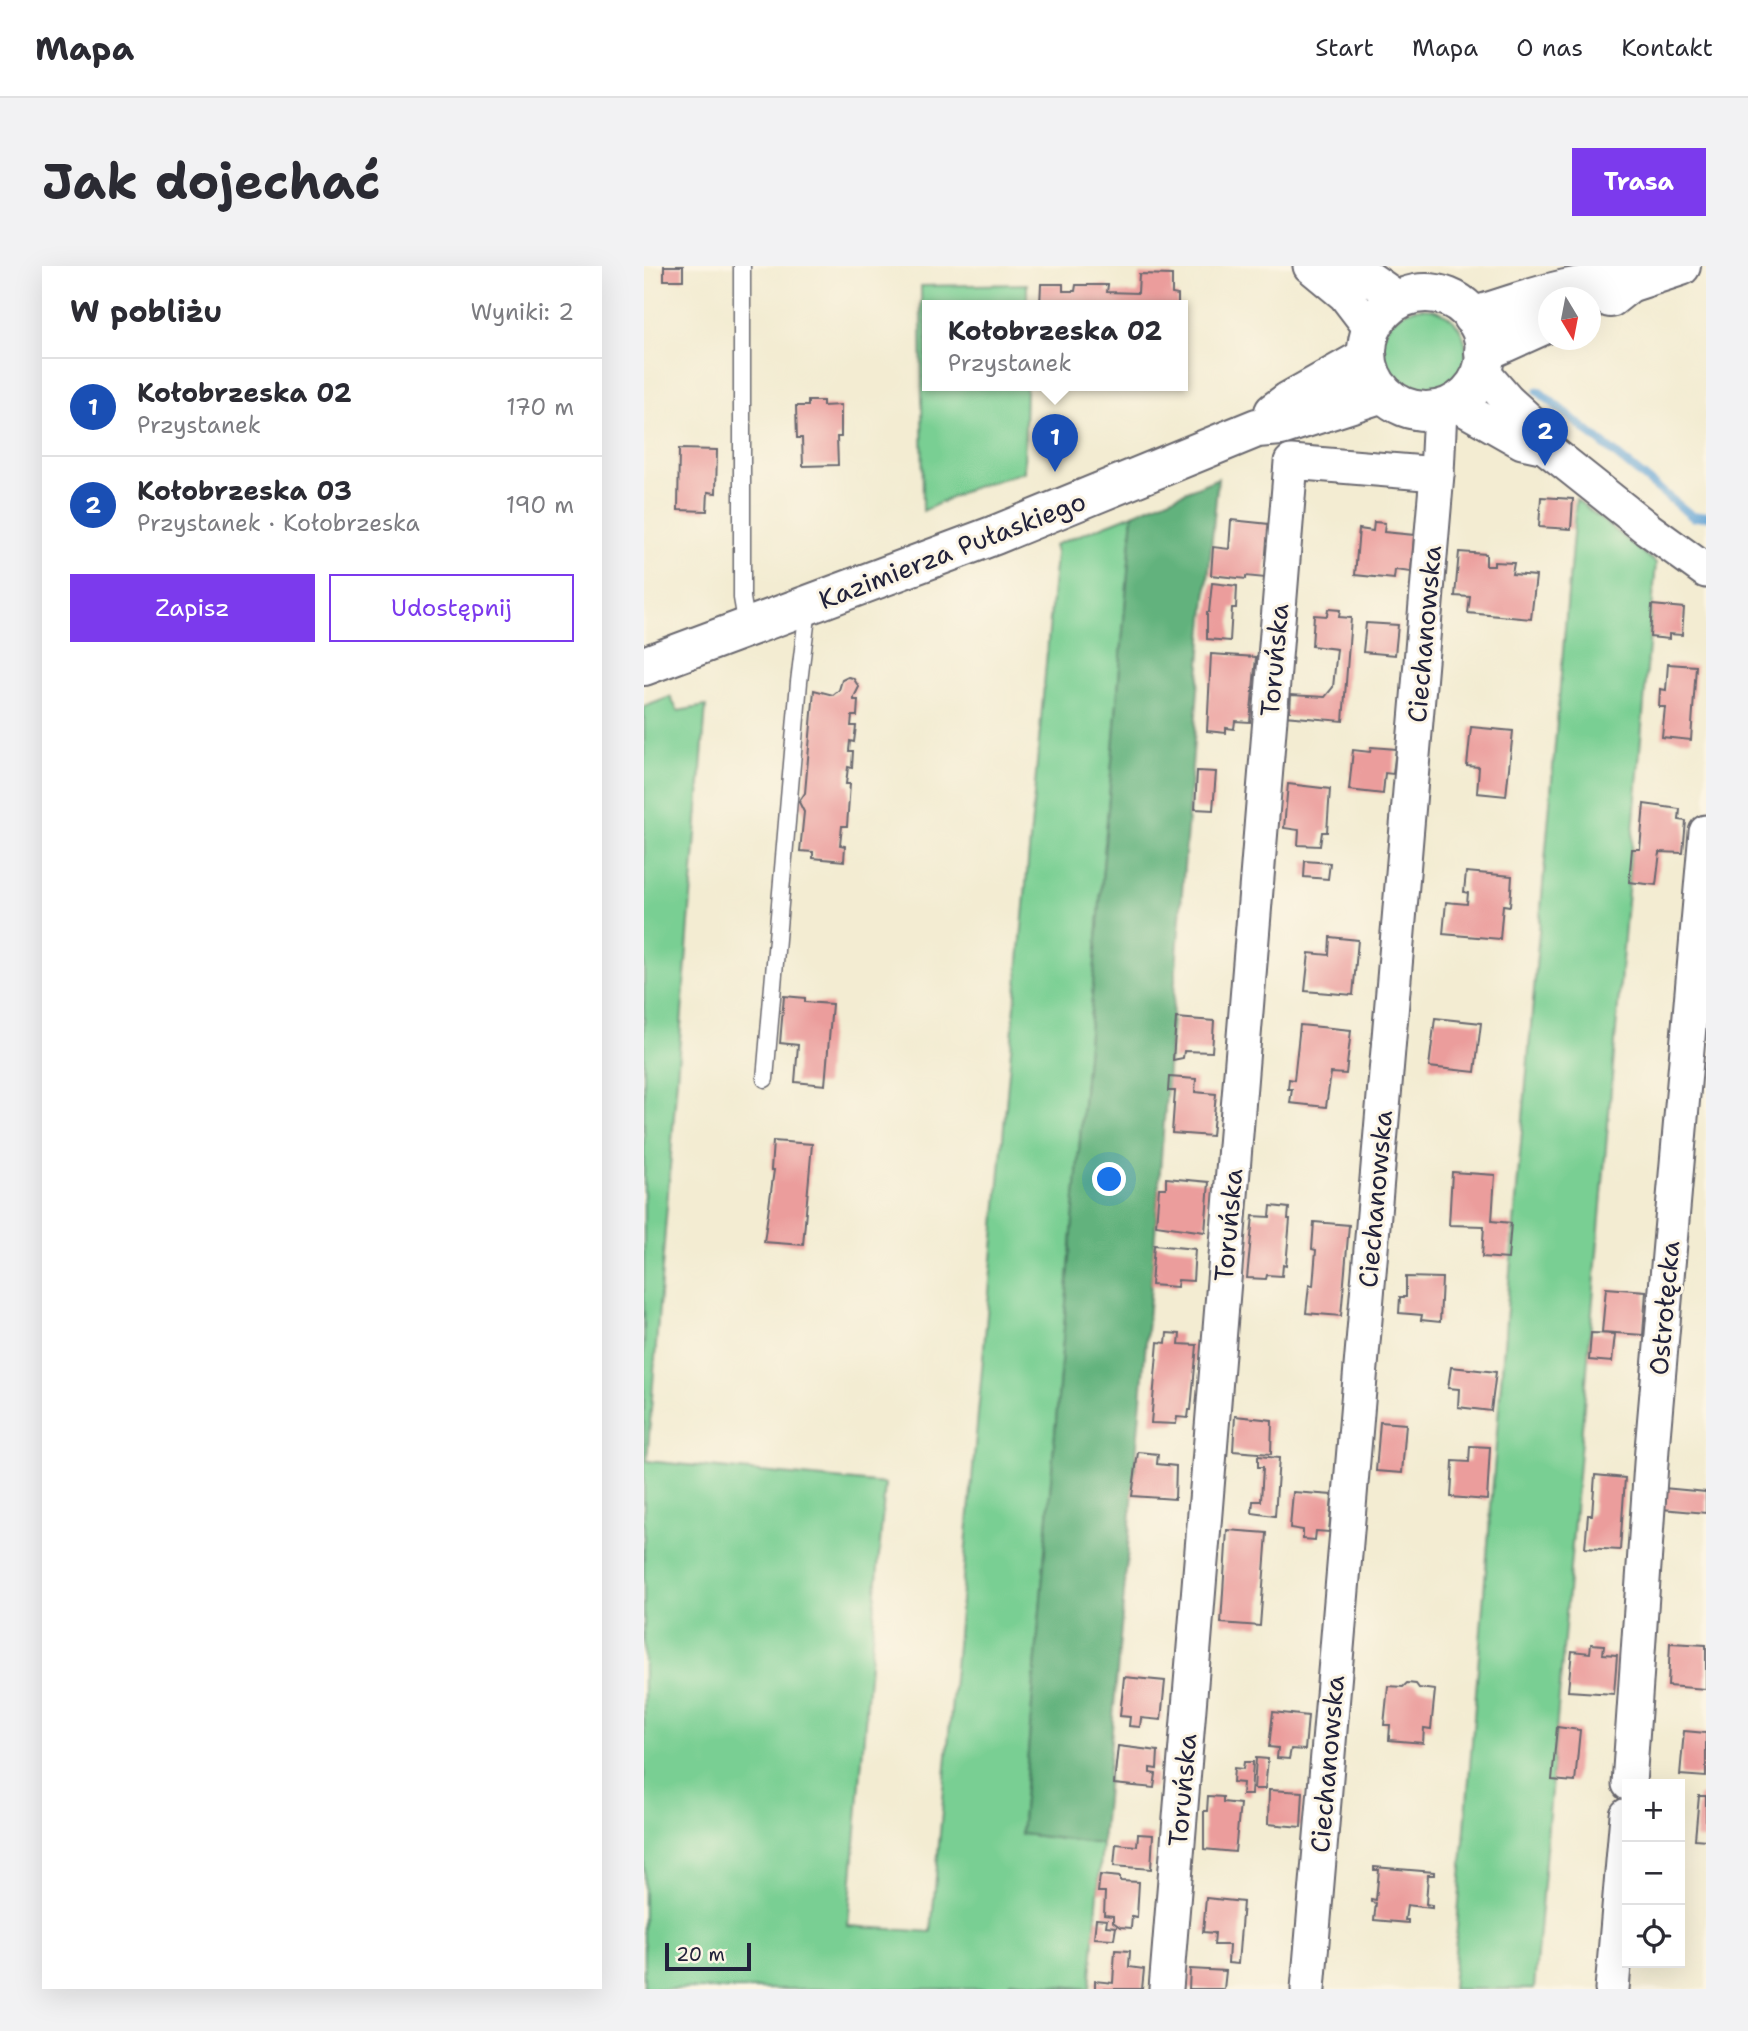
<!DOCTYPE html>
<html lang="pl">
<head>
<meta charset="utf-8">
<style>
  :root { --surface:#fff; --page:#f2f2f3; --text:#2b2b33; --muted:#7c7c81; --line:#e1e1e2; --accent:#7c3aed }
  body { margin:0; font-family:"Shantell Sans",sans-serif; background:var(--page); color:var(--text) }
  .controls { position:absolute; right:21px; bottom:21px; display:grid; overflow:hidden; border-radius:0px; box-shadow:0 7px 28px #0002 }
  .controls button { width:63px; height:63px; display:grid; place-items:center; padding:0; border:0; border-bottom:2px solid var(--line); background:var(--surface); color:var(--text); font:35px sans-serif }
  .compass { position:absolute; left:894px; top:21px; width:63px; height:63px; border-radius:50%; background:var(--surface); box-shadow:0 7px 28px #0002; rotate:170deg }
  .scale { position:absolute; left:21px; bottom:18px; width:86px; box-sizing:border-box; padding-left:7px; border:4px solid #22223b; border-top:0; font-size:19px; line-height:24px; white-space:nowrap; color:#22223b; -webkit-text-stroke:5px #fcf5e5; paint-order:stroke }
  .you { position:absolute; left:466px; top:914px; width:24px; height:24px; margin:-18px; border:5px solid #fff; border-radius:50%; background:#1a73e8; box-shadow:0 0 0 10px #1a73e833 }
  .badge { display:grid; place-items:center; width:46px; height:46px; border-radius:50%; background:var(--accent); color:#fff; font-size:23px; font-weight:700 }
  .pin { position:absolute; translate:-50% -58px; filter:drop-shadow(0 2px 4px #0008) }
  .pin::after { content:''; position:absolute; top:37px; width:24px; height:21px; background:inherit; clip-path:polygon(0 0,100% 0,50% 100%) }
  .popup { position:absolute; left:278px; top:34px; width:266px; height:91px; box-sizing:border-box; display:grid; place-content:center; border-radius:0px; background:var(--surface); filter:drop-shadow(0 2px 5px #0005); font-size:23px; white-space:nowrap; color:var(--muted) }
  .popup b { font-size:26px; color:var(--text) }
  .popup::after { content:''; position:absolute; left:50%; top:100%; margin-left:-14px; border:14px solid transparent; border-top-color:var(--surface) }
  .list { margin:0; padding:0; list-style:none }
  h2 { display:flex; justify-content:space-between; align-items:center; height:91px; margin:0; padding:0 28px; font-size:30px }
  h2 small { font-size:23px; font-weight:400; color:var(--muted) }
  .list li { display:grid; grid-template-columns:46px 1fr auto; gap:21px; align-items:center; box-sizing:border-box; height:98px; padding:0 28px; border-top:2px solid var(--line) }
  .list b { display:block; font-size:26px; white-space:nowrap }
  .list p { margin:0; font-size:23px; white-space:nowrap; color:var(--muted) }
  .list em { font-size:23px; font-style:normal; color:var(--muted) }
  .actions { display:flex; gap:14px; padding:21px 28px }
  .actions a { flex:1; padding:16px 0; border:2px solid var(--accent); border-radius:0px; text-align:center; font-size:24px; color:var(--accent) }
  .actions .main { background:var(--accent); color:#fff }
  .icon { flex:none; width:38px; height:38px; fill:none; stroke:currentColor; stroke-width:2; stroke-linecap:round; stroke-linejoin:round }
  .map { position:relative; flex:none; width:1062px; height:1723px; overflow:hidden; border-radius:0px }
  header { display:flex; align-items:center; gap:42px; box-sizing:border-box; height:98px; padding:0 35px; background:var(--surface); border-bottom:2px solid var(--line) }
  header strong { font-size:33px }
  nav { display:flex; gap:38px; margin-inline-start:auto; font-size:24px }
  .intro { display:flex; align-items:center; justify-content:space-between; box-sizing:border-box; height:168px; padding:0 42px }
  h1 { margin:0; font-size:49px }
  .button { padding:18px 32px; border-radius:0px; background:var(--accent); color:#fff; font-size:24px; font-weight:700 }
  main { display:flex; gap:42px; padding:0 42px }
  aside { flex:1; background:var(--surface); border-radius:0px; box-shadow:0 7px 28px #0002 }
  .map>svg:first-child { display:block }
  .green { fill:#79cf93; stroke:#4e7867; stroke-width:2 }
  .forest { fill:#62b27d; stroke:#426a5c; stroke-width:2 }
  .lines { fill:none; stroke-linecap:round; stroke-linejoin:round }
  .stream { stroke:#61a3d5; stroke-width:9 }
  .building { fill:#eb9d9c }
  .service-casing { stroke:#6b6970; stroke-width:19 }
  .minor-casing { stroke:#6b6970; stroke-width:37 }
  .secondary-casing { stroke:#6b6970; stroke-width:42 }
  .service { stroke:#fff; stroke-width:16 }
  .minor { stroke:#fff; stroke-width:33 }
  .secondary { stroke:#fff; stroke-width:38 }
  .labels { text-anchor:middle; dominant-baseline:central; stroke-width:6; stroke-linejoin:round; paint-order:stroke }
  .street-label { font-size:26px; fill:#22223b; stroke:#fcf5e5 }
</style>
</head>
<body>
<header>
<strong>Mapa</strong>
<nav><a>Start</a><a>Mapa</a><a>O nas</a><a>Kontakt</a></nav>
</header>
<div class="intro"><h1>Jak dojechać</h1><a class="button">Trasa</a></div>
<main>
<aside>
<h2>W pobliżu<small>Wyniki: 2</small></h2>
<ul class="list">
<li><span class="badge" style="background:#1a4fb4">1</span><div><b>Kołobrzeska 02</b><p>Przystanek</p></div><em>170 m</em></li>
<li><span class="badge" style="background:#1a4fb4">2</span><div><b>Kołobrzeska 03</b><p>Przystanek · Kołobrzeska</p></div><em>190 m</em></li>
</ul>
<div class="actions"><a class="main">Zapisz</a><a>Udostępnij</a></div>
</aside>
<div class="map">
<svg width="1062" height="1723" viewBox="0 0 1062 1723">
  <rect width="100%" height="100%" fill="#fcf5e5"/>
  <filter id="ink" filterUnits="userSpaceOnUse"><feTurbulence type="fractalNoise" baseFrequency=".0143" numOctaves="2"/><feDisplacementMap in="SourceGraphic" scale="14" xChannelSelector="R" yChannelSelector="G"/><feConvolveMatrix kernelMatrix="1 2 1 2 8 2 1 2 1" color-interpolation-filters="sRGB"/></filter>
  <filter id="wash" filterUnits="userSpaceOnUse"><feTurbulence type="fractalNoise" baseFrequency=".00686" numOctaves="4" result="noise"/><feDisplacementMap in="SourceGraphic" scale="28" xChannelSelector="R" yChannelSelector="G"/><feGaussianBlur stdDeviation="1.57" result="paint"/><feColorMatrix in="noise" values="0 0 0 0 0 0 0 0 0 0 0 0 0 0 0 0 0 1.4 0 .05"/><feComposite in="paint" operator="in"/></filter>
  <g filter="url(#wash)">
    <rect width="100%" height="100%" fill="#f3ecd2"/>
    <g class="green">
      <path d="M383,18v22h-100v80h99l-2,86 -52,16 -49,23 -2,-225z"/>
      <circle cx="779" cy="85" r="43"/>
      <path d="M932,233l80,64 -122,1426h-82l59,-730z"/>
      <path d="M489,248l-112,1320 81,10 -12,145 -80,-8 -1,8h-365v-1282l26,-10 8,14 28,-5 -59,755 238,23 -37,442 83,6 125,-1379 -2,-8z"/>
    </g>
    <g class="forest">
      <path d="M574,212l-16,161 -51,646 -49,559 -81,-10 112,-1320z"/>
      <path d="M366,1715l80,8h-81z"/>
    </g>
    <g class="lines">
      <path class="stream" d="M894,125l155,126 13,-1"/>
    </g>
    <g id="blocks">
      <g class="building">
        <rect x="20" y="0" width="19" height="14"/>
        <path d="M495,8l33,1v19l6,1v11h-138l1,-22h22v7h12l1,-6h32l-1,7 31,1z"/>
        <path d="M164,135h15v5l18,-1v32h-4l1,28 -35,1 -1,-28h-5l-1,-32h12z"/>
        <path d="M35,183l38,1 -1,43 -8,-1 -1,19 -29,-1z"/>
        <path d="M897,231l32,2 -2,30 -32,-2z"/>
        <path d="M587,254l38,4 -4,54 -19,-2v3l-35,-4 2,-28 16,2z"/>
        <path d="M730,256l11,1 -1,9 30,3 -3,37 -16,-2 -1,9 -39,-4 4,-46 14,2z"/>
        <path d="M815,286l27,2v12h8v-4l20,1 -2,11 24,2 -5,43 -63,-6 2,-16 -15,-1z"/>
        <path d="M568,317l25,3 -1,22h-4l-2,33 -23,-2v-27h2z"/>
        <path d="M1008,339l32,3 -2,27 -13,-1v5l-19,-2z"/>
        <path d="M684,343l12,1 -1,7 12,1 -8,103 -59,-5 1,-5h5l1,-16 34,2 8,-10 4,-38 -25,-3 2,-31 13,1z"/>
        <path d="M722,357l32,2 -3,30 -32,-3z"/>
        <path d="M567,388l45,3 -6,65 -15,-1 -1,8 -8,-1v5l-19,-2z"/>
        <path d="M1024,398l28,2 -5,74 -29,-3 3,-30h-6l1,-18 6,1z"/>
        <path d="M204,411l5,1 6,9 -5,10v3h4l-1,16h-5l-1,10h5l-2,16 -4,-1 -1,10h4l-1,17 -4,-1 -2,17h4l-3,42h-5l-2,19 5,1 -1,15 -31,-3v-6l-13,-1 4,-39 -5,-10 6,-9 9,-103 19,5 6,-5 3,-10z"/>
        <path d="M827,461l42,4 -7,65 -29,-3 2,-26 -12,-1z"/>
        <path d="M727,481l25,2 -3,25 -8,-1 -2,21 -34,-4 4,-40 17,2z"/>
        <path d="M553,505l19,1 -3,38 -18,-1z"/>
        <path d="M644,518l42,5 -3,43h-5l-2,14 -22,-1 1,-15 -15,-2z"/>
        <path d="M1000,538l36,5 -1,11 7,1 -3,32 -23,-1 -4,33 -27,-3 3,-33h8z"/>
        <path d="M661,595l25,2 -2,16 -24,-2z"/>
        <path d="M822,606l46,4 -2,30 -7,-1 -3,34 -57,-5 3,-32 21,2 1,-11 -4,-1z"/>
        <path d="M686,671l28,3 -5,55 -48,-4 4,-38 20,2z"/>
        <path d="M140,730l21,2v4l27,2 -7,81 -30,-3 3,-37 -18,-2z"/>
        <path d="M532,752l38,3 -2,31 -28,-1 -1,7 -10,2z"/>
        <path d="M791,752l46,5 -6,49 -46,-5z"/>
        <path d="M656,759l51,5 -5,44 -15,-1 -5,34 -36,-4 2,-14h-4l1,-10 5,1z"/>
        <path d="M525,811l27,2 -1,13 21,2 -4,42 -40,-3 3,-42h-7z"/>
        <path d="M129,875l39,3 -9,101 -39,-3 10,-72h-3z"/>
        <path d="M808,906l43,3 -3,46 19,2 -3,36 -26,-2 2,-31 -35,-1z"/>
        <path d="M522,912l43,4 -4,50 -49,-7 3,-37h7z"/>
        <path d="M627,940l18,2 -1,11h2l-4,47 -3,-1 -1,11 -15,-1 -1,4 -19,-1 6,-62 17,1z"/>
        <path d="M670,956l35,3 -8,91 -35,-3 3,-28 4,1 3,-36 -4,-1z"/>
        <path d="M510,979l41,4 -2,32 -15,-1 -1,7 -26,-2z"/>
        <path d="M762,1011l36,1 -2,44 -19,-2 1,-5 -23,-2 1,-16h6z"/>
        <path d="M962,1022l40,3 -3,44 -41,-3z"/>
        <path d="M523,1067l13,1 -1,10 18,1 -6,65h-2l-1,8 -11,-1 -1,7 -25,-1 7,-81 8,1z"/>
        <path d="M947,1067l24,1 -3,28 -23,-2z"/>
        <path d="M807,1101l45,5 -5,39 -33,-4 1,-18 -11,-1z"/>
        <path d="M591,1150l37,4 -1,34 -38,-3z"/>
        <path d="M736,1156l26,2 -4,49 -26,-2z"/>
        <path d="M826,1180l20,1 -3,53 -36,-3 2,-36 16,1z"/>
        <path d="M494,1186l20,2 -1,10 19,2 -1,33 -43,-3z"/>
        <path d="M614,1190l21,2 -4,58 -23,-3 1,-12h8l2,-34h-5z"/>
        <path d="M951,1209l30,3 -5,72 -35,-2 3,-33h4z"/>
        <path d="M1019,1222l43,4v21l-44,-4z"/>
        <path d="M649,1226l39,3 -3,37 -13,-1 -1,9 -12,-1v-9l-13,-2z"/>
        <path d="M583,1264l40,3 -7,93 -39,-3z"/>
        <path d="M1026,1377l36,2v44l-38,-3z"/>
        <path d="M947,1378l13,1 -1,9 14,1 -3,39 -46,-3 4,-40 18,2z"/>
        <path d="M480,1411l41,4 -4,39 -20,-2 -1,9 -11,-1 1,-9 -10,-1z"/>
        <path d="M763,1417l9,1 3,4 16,2 -4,39 -7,-1 -1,15 -34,-3 1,-15h-6l4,-39 15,1z"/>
        <path d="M629,1446l35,4 -3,34 -14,-1 -2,10 -12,-1 1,-10 -9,-1z"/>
        <path d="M913,1461l23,3 -5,52 -23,-2z"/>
        <path d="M1040,1465l22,2v44l-26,-2z"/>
        <path d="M474,1480l40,5 -1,18 -7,-1v5l6,1 -2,14 -40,-4z"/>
        <path d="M612,1492l12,1 -3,30h-11z"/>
        <path d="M600,1496h9l-2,33h-9l1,-12 -10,-1 1,-14 9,1z"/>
        <path d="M625,1524l34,2 -2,35 -33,-3z"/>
        <path d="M564,1530l15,1v5l17,2 -5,48 -31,-3v-38h3z"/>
        <path d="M1055,1530h7v44l-11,-1z"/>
        <path d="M494,1568l15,1 -2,34 -37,-3 2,-22 21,2z"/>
        <path d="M730,1601l60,5v3h-6l-2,29 6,1v3l-25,-3 -2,15h3v3l-34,-3 2,-17 -5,-1v-3l5,1 3,-30h-5z"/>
        <path d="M456,1609l20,2v4l19,1 -2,35 -5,-1 -1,12 -11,-1 -7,-5v-6l-9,-1 1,-23h-7z"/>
        <path d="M562,1632l37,4 -5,62 -10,-1 1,-18h-15l1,-12 -12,-1z"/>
        <path d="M452,1653l11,1 -1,6 10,1 -2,12 -20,-1z"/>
        <path d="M471,1684l15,1 -1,16 15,2 -2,20h-47v-8l18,2z"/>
        <path d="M546,1703l36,2 -2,18h-35z"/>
      </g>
    </g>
  </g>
  <g filter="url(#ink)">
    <use href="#blocks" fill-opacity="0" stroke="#6b6970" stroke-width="2"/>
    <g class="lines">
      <defs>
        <g id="service">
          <path d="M98,0v332l5,29"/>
          <path d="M121,813l34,-397 9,-74"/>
        </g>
        <g id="minor">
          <path d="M666,0l35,29 26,34"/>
          <path d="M708,0l47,33"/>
          <path d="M838,105l26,30 23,21 14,25"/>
          <path d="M811,138l67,38 23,5 103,82 58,42"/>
          <path d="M985,1518l23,-335 54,-617"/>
          <path d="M522,1723l125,-1527 146,12"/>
          <path d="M664,1723l129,-1515 3,-65"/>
          <path d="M968,1723l15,-174"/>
        </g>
        <g id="secondary">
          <circle cx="782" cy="86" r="59"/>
          <path d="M966,32l19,-15 52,-17"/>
          <path d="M828,51c53,-16 102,-37 157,-34"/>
          <path d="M840,86l64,-29"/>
          <path d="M630,146l15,-11 78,-44"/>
          <path d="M0,400l351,-131 262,-107 24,-2 102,-33"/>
        </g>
      </defs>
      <use href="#service" class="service-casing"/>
      <use href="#minor" class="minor-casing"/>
      <use href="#secondary" class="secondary-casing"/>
      <use href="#service" class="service"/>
      <use href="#minor" class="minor"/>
      <use href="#secondary" class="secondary"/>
    </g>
  </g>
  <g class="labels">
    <g class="street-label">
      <text transform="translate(308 284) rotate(-21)">Kazimierza Pułaskiego</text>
      <text transform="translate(780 368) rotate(-85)">Ciechanowska</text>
      <text transform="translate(630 394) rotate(-85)">Toruńska</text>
      <text transform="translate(731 933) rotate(-85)">Ciechanowska</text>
      <text transform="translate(584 959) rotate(-85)">Toruńska</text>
      <text transform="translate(1020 1042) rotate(-85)">Ostrołęcka</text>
      <text transform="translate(683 1498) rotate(-85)">Ciechanowska</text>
      <text transform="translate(538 1524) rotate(-85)">Toruńska</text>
    </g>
  </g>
</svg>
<div class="controls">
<button>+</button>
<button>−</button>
<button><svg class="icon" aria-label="locate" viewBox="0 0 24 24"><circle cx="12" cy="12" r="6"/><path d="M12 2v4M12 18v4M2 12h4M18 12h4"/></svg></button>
</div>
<svg class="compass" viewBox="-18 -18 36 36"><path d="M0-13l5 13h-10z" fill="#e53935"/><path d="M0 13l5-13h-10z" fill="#7c7c81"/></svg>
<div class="scale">20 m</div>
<div class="you"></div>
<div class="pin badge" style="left:411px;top:206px;background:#1a4fb4">1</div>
<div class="popup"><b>Kołobrzeska 02</b>Przystanek</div>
<div class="pin badge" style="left:901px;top:200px;background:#1a4fb4">2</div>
</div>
</main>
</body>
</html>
